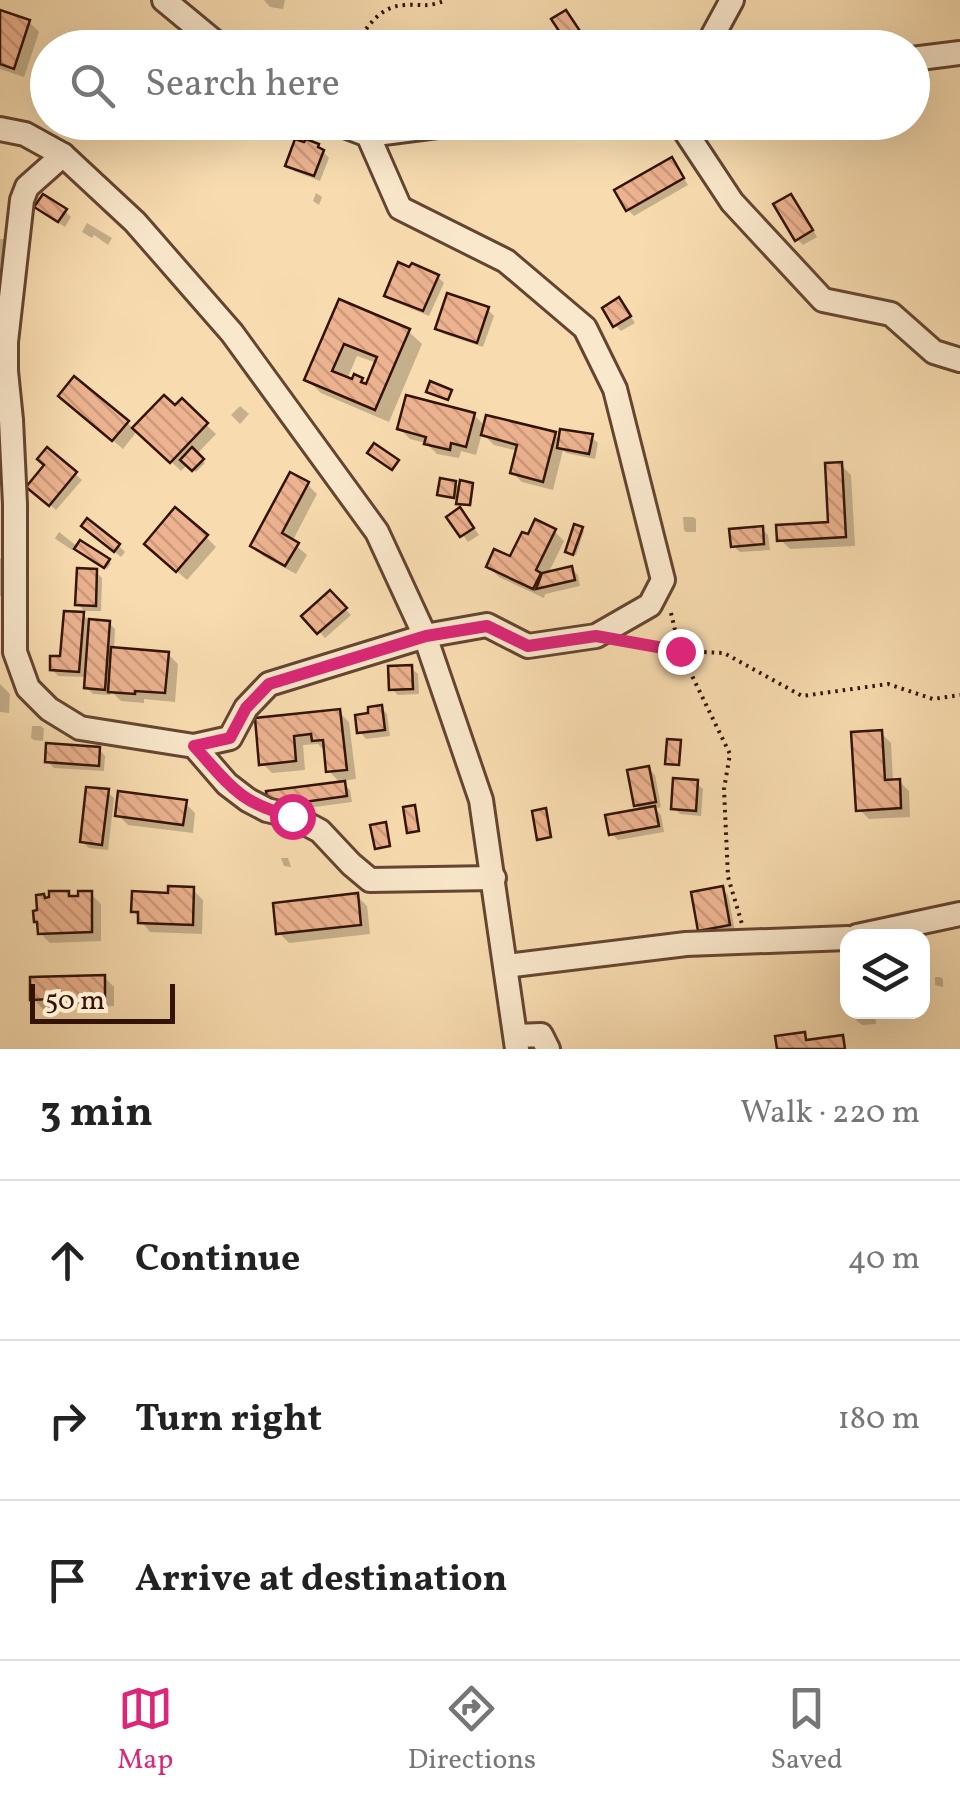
<!DOCTYPE html>
<html lang="en">
<head>
<meta charset="utf-8">
<style>
  :root { --surface:#fff; --page:#f2f2f2; --text:#222; --muted:#767676; --line:#e0e0e0; --accent:#db2777 }
  body { margin:0; font-family:Vollkorn,serif; background:var(--page); color:var(--text) }
  .controls { position:absolute; right:30px; bottom:30px; display:grid; overflow:hidden; border-radius:20px; box-shadow:0 10px 40px #0002 }
  .controls button { width:90px; height:90px; display:grid; place-items:center; padding:0; border:0; border-bottom:2px solid var(--line); background:var(--surface); color:var(--text); font:50px sans-serif }
  .scale { position:absolute; left:30px; bottom:25px; width:145px; box-sizing:border-box; padding-left:10px; border:5px solid #331307; border-top:0; font-size:28px; line-height:35px; white-space:nowrap; color:#331307; -webkit-text-stroke:8px #fae8cc; paint-order:stroke }
  .stop { position:absolute; width:30px; height:30px; margin:-22px; border:8px solid #db2777; border-radius:50%; background:#fff }
  .stop.end { background:#db2777; border-color:#fff; box-shadow:0 2px 10px #0008 }
  .list { margin:0; padding:0; list-style:none }
  h2 { display:flex; justify-content:space-between; align-items:center; height:130px; margin:0; padding:0 40px; font-size:42px }
  h2 small { font-size:32px; font-weight:400; color:var(--muted) }
  .list li { display:grid; grid-template-columns:65px 1fr auto; gap:30px; align-items:center; box-sizing:border-box; height:160px; padding:0 40px; border-top:2px solid var(--line) }
  .list b { display:block; font-size:38px; white-space:nowrap }
  .list em { font-size:32px; font-style:normal; color:var(--muted) }
  .icon { flex:none; width:55px; height:55px; fill:none; stroke:currentColor; stroke-width:2; stroke-linecap:round; stroke-linejoin:round }
  .map { position:relative; flex:none; width:960px; height:1049px; overflow:hidden }
  .search { position:absolute; background:var(--surface); box-shadow:0 10px 40px #0002; left:30px; right:30px; top:30px; height:110px; display:flex; align-items:center; gap:25px; box-sizing:border-box; padding:0 35px; border-radius:55px; color:var(--muted); font-size:38px }
  .sheet { height:610px; background:var(--surface) }
  nav { display:flex; justify-content:space-around; align-items:center; box-sizing:border-box; height:140px; border-top:2px solid var(--line); background:var(--surface); font-size:28px; color:var(--muted) }
  nav a { display:grid; justify-items:center; gap:5px }
  nav .on { color:var(--accent) }
  .map>svg:first-child { display:block }
  .shadow { fill:#0003; fill-rule:evenodd }
  .building { fill:url(#building-back-hatch); stroke:#331307; stroke-width:2.5; fill-rule:evenodd }
  .lines { fill:none; stroke-linecap:round; stroke-linejoin:round }
  .minor-casing { stroke:#644531; stroke-width:28 }
  .path { stroke:#331307; stroke-width:4; stroke-dasharray:2.5 5; stroke-linecap:butt }
  .minor { stroke:#fae8cc; stroke-width:22 }
  .route { stroke:#db2777; stroke-width:12 }
</style>
</head>
<body>
<div class="map">
<svg width="960" height="1049" viewBox="0 0 960 1049">
  <defs>
    <pattern id="building-back-hatch" width="6" height="6" patternUnits="userSpaceOnUse" patternTransform="scale(2.5)"><rect width="6" height="6" fill="#edb390"/><path d="M-1 5l2 2M0 0l6 6M5-1l2 2" fill="none" stroke="#cc997b"/></pattern>
  </defs>
  <rect width="100%" height="100%" fill="#f8dcb0"/>
  <filter id="stains"><feTurbulence type="fractalNoise" baseFrequency=".002" numOctaves="4"/><feColorMatrix values="0 0 0 0 .2 0 0 0 0 .09 0 0 0 0 .02 0 0 0 .5 -.17"/></filter>
  <radialGradient id="worn" r=".72"><stop offset=".6" stop-color="#630" stop-opacity="0"/><stop offset="1" stop-color="#630" stop-opacity=".3"/></radialGradient>
  <g class="shadow">
    <path d="M264,0h21l-2,9 -13,-2z"/>
    <path d="M0,13l29,9 10,10 -15,45 -24,-8z"/>
    <path d="M572,19l14,22 -10,7 -7,-6z"/>
    <path d="M104,122h19l-3,7z"/>
    <path d="M318,146l11,12 -9,23 -26,-10 -7,-6z"/>
    <path d="M677,167l11,18 -54,31 -6,-6z"/>
    <path d="M316,193l6,4 -3,8 -6,-4z"/>
    <path d="M790,197l7,6 20,34 -14,8 -6,-6z"/>
    <path d="M65,211l6,6 -6,10 -21,-14z"/>
    <path d="M87,223l25,15 -4,7 -14,-10 -2,3 -10,-6z"/>
    <path d="M0,239h9l10,28h-19z"/>
    <path d="M438,277l6,6 -15,33 -36,-15 -6,-6z"/>
    <path d="M619,300l16,23 -14,8 -6,-6z"/>
    <path d="M340,302l68,29 14,13 -33,78 -68,-29 -14,-14zM357,356l20,7 -9,23 -7,-6 -14,-1z"/>
    <path d="M488,310l6,6 -11,31 -39,-13 -6,-6z"/>
    <path d="M182,402l34,32 -20,21 9,8 -9,9 -8,-8 -7,7 -43,-41 -15,19 -52,-43 56,16 7,8 41,-21z"/>
    <path d="M240,406l9,8 -9,10 -9,-9z"/>
    <path d="M474,415l12,12 68,8 7,6 30,-4 7,6 -3,16 -29,-6 -3,-3 -10,40 -31,-8 -10,-10 6,-21 -24,-6 -12,-12 -6,22 -15,-4 -2,7 -22,-4 -11,-11 -16,-4 -10,-10z"/>
    <path d="M48,451l34,29 -26,30 -20,-17 11,-27z"/>
    <path d="M841,465l10,10 4,71 -65,3 -10,-10 51,-14z"/>
    <path d="M455,483l6,6 11,-4 2,2 -3,20 -10,-2 -2,-5 -19,-6z"/>
    <path d="M307,484l10,10 -25,48 15,13 -11,19 -33,-18 -10,-10z"/>
    <path d="M450,517h16l13,18 -11,7z"/>
    <path d="M683,517h10l3,2v13h-10l-2,-2z"/>
    <path d="M581,529l3,2 -8,24 -6,-1z"/>
    <path d="M762,529l6,6 2,15 -30,2 -7,-6z"/>
    <path d="M554,531l10,10 -16,33 23,-5 7,6 2,11 -35,8 -1,4 -45,-21 -10,-10 23,-7 17,-22z"/>
    <path d="M59,532l19,15 30,14 3,2 -4,6 -32,-23 -3,4 -15,-10 -2,-2z"/>
    <path d="M90,532l29,14 6,6 -4,5z"/>
    <path d="M206,537l10,10 -29,33 -30,-26z"/>
    <path d="M0,558l5,6 -2,32h-3z"/>
    <path d="M96,572l6,6 -1,33h-17l-6,-7z"/>
    <path d="M330,594l21,21 -26,23 -20,-22z"/>
    <path d="M83,615l7,6 19,2 6,6 -1,21 54,4 10,10 -3,38 -31,-3v4l-23,-2 -10,-10 -1,4 -17,-1 -7,-7 1,-10 -29,-1 -6,-7 11,-10z"/>
    <path d="M411,668l7,6 1,20 -21,1 -7,-6z"/>
    <path d="M0,684l10,10 -1,19 -9,-1z"/>
    <path d="M381,708l6,6 3,22 -24,3 -6,-7 11,-17z"/>
    <path d="M339,712l10,10 7,57 -15,2 9,9 2,12 -75,10 -6,-6 70,-22 -12,-13 -5,-21 -6,-6 -15,1 2,25 -33,3 -10,-10 -5,-43z"/>
    <path d="M32,726h9l3,3 -1,12 -9,-1 -3,-2z"/>
    <path d="M881,733l10,10 2,39 6,-1 10,10 1,26 -41,2 -10,-10z"/>
    <path d="M99,749l6,7 -1,15 -50,-3 -6,-6z"/>
    <path d="M649,769l6,6 6,32 -6,2 6,6 3,17 -46,8 -6,-6 30,-23 -6,-6z"/>
    <path d="M696,783l7,6 -2,27 -21,-2 -7,-6z"/>
    <path d="M107,792l7,6 -6,52 -19,-2 -7,-6z"/>
    <path d="M185,803l10,10 -2,20 -65,-8 -10,-10z"/>
    <path d="M281,858h7l3,9 -7,-1z"/>
    <path d="M722,889l6,6 7,36 -29,5 -6,-6z"/>
    <path d="M193,890l10,10 -1,34 -52,-2 -17,-21 37,-16z"/>
    <path d="M68,893l6,6 17,-5 10,10v37l-51,2 -10,-10v-8l-4,-4 11,-21z"/>
    <path d="M357,896l10,10 3,28 -81,9 -10,-10z"/>
    <path d="M104,977l10,10v19l-71,3 -10,-10z"/>
    <path d="M935,977h5l3,2v8l-8,-2z"/>
    <path d="M855,1012h20l1,12 -14,1 -7,-6z"/>
  </g>
  <g class="building">
    <path d="M0,10l30,10 -16,49 -14,-5z"/>
    <path d="M566,10l16,24 -15,9 -16,-24z"/>
    <path d="M295,139l9,3 2,-3 13,5 -1,3 6,3 -10,26 -29,-10z"/>
    <path d="M672,157l12,21 -58,33 -12,-21z"/>
    <path d="M43,194l24,15 -9,13 -24,-15z"/>
    <path d="M791,194l22,36 -18,11 -22,-37z"/>
    <path d="M398,262l11,5 3,-4 27,12 -16,36 -39,-15z"/>
    <path d="M447,293l42,14 -12,36 -42,-14z"/>
    <path d="M619,297l12,19 -18,11 -11,-19z"/>
    <path d="M339,299l71,30 -35,81 -71,-30zM344,344l33,13 -11,27 -5,-2 2,-4 -9,-4 -2,5 -20,-8z"/>
    <path d="M74,376l55,45 -17,20 -54,-45z"/>
    <path d="M430,381l22,9 -4,10 -22,-8z"/>
    <path d="M164,395l11,10 7,-7 26,25 -38,40 -38,-35z"/>
    <path d="M406,395l69,18 -9,34 -15,-4 -1,7 -26,-6 2,-7 -29,-8z"/>
    <path d="M486,415l70,17 -13,50 -33,-9 7,-28 -36,-10z"/>
    <path d="M560,429l33,5 -4,20 -32,-6z"/>
    <path d="M374,443l25,17 -7,10 -25,-17z"/>
    <path d="M47,447l30,25 -28,34 -23,-19 18,-22 -7,-6z"/>
    <path d="M192,447l12,12 -12,12 -12,-11z"/>
    <path d="M842,462l4,75 -69,4 -1,-16 52,-3 -3,-59z"/>
    <path d="M290,472l19,10 -27,51 17,10 -14,23 -35,-20z"/>
    <path d="M440,478l16,3 -2,17 -17,-3z"/>
    <path d="M460,480l13,3 -3,22 -14,-1z"/>
    <path d="M175,507l33,28 -32,37 -32,-28z"/>
    <path d="M460,507l14,21 -14,9 -14,-20z"/>
    <path d="M87,518l33,26 -6,8 -33,-26z"/>
    <path d="M535,519l21,10 -20,41 5,3 -8,16 -47,-22 8,-18 16,7 12,-24 6,2z"/>
    <path d="M574,524l9,3 -10,28 -8,-3z"/>
    <path d="M763,526l1,18 -33,3 -2,-18z"/>
    <path d="M80,540l30,19 -6,9 -30,-19z"/>
    <path d="M572,566l3,14 -39,9 6,-16z"/>
    <path d="M77,568l20,1 -1,37 -21,-1z"/>
    <path d="M330,590l17,18 -30,26 -16,-18z"/>
    <path d="M64,611l20,1 -5,60 -29,-2v-14h10z"/>
    <path d="M89,619l21,2 -5,69 -21,-2z"/>
    <path d="M111,647l58,5 -4,41 -30,-2v3l-27,-2z"/>
    <path d="M412,665l1,24 -24,1 -1,-24z"/>
    <path d="M382,705l3,25 -28,3 -2,-18 13,-2v-6z"/>
    <path d="M340,709l7,61 -21,2 -3,-32 -11,1 -1,-7 -17,2 2,25 -37,4 -4,-47z"/>
    <path d="M882,730l3,50 15,-1 1,29 -45,3 -5,-79z"/>
    <path d="M667,739l14,1 -2,25 -14,-1z"/>
    <path d="M46,743l54,4 -1,19 -54,-4z"/>
    <path d="M649,766l7,36 -22,4 -7,-36z"/>
    <path d="M673,778l25,2 -2,31 -25,-2z"/>
    <path d="M345,781l2,15 -79,11 -2,-16z"/>
    <path d="M86,787l23,2 -7,56 -22,-3z"/>
    <path d="M118,791l69,9 -4,25 -68,-9z"/>
    <path d="M415,805l4,26 -12,2 -4,-26z"/>
    <path d="M655,806l4,20 -50,9 -4,-20z"/>
    <path d="M546,808l5,29 -14,3 -5,-29z"/>
    <path d="M386,822l4,24 -15,3 -5,-24z"/>
    <path d="M168,886l26,1 -1,38 -55,-2v-11h-7l1,-21 36,2z"/>
    <path d="M723,886l7,39 -32,6 -7,-39z"/>
    <path d="M49,891h20v5h9v-5h14v41l-54,2 -1,-12h-3l-1,-11 4,-1 -1,-15 8,-1 1,4 4,-1z"/>
    <path d="M358,893l3,32 -85,9 -3,-31z"/>
    <path d="M105,975v22l-75,3v-23z"/>
    <path d="M805,1032l1,8 37,-5 2,14h-68l-2,-13z"/>
  </g>
  <g class="lines">
    <defs>
      <g id="minor">
        <path d="M164,0l58,48"/>
        <path d="M706,48l26,-48"/>
        <path d="M912,59l48,-6"/>
        <path d="M679,122l53,80 91,98 68,14 43,38 26,8"/>
        <path d="M0,129l25,5 38,21 72,67 97,111 145,199 48,104 56,164 36,249"/>
        <path d="M368,135l100,-13"/>
        <path d="M63,155l-36,32 -5,13 -16,142v29l5,49 4,84v148l13,36 21,21 31,19 114,18 33,38 21,16 19,10 25,6 28,15 31,33 19,16 124,-2"/>
        <path d="M194,746l36,-8 16,-30 23,-24 156,-48 62,-11 41,21 68,-10 54,-31 13,-25 -48,-191 -30,-61 -79,-67 -106,-53 -32,-73 -34,-13"/>
        <path d="M857,936l103,-22"/>
        <path d="M506,966l180,-22 162,-6"/>
        <path d="M516,1036l25,-1 7,14"/>
      </g>
    </defs>
    <use href="#minor" class="minor-casing"/>
    <g class="path">
      <path d="M354,48c12,-20 25,-42 51,-43 18,-1 22,3 41,-5"/>
      <path d="M65,133l139,-4 29,-7"/>
      <path d="M671,613l9,38 50,103 -6,35 4,88 14,47"/>
      <path d="M630,642l50,9 44,2 78,43 86,-12 45,15 27,-4"/>
    </g>
    <use href="#minor" class="minor"/>
  </g>
  <g class="lines">
    <path class="route" d="M292,816c-53,-12 -64,-33 -98,-70l36,-8 16,-30 23,-24 157,-48 61,-10 41,20 68,-10 84,15"/>
  </g>
  <rect width="100%" height="100%" filter="url(#stains)"/>
  <rect width="100%" height="100%" fill="url(#worn)"/>
</svg>
<div class="controls">
<button><svg class="icon" aria-label="layers" viewBox="0 0 24 24"><path d="M12 4l9 5-9 5-9-5zM3 14l9 5 9-5"/></svg></button>
</div>
<div class="scale">50 m</div>
<div class="stop" style="left:292px;top:816px"></div>
<div class="stop end" style="left:680px;top:651px"></div>
<div class="search"><svg class="icon" aria-label="search" viewBox="0 0 24 24"><circle cx="10" cy="10" r="6"/><path d="M15 15l6 6"/></svg>Search here</div>
</div>
<section class="sheet">
<h2>3 min<small>Walk · 220 m</small></h2>
<ul class="list">
<li><svg class="icon" aria-label="ahead" viewBox="0 0 24 24"><path d="M12 20V5M6 11l6-6 6 6"/></svg><div><b>Continue</b></div><em>40 m</em></li>
<li><svg class="icon" aria-label="right" viewBox="0 0 24 24"><path d="M7 20v-9h11M14 6l5 5-5 5"/></svg><div><b>Turn right</b></div><em>180 m</em></li>
<li><svg class="icon" aria-label="arrive" viewBox="0 0 24 24"><path d="M6 21V4h12l-3 4 3 4H6"/></svg><div><b>Arrive at destination</b></div></li>
</ul>
</section>
<nav>
<a class="on"><svg class="icon" aria-label="map" viewBox="0 0 24 24"><path d="M3 6l6-2 6 2 6-2v14l-6 2-6-2-6 2zM9 4v14M15 6v14"/></svg>Map</a>
<a><svg class="icon" aria-label="directions" viewBox="0 0 24 24"><path d="M12 3l9 9-9 9-9-9zM9 14v-3h6M13 9l2 2-2 2"/></svg>Directions</a>
<a><svg class="icon" aria-label="saved" viewBox="0 0 24 24"><path d="M7 4h10v16l-5-4-5 4z"/></svg>Saved</a>
</nav>
</body>
</html>
